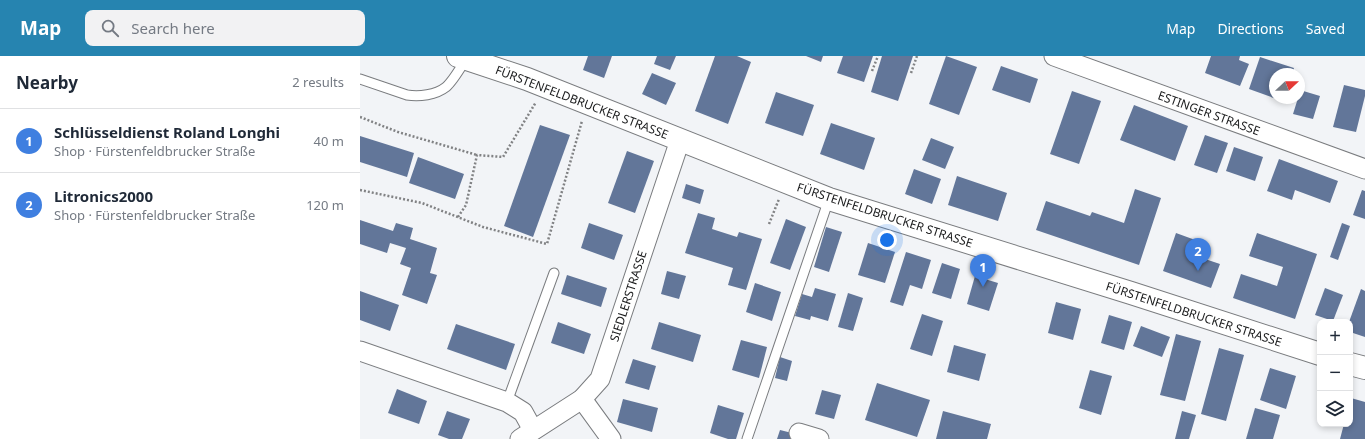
<!DOCTYPE html>
<html lang="en">
<head>
<meta charset="utf-8">
<style>
  :root { --surface:#fff; --page:#f2f2f3; --text:#1f2937; --muted:#747a83; --line:#e0e1e3; --accent:#2684b0 }
  body { margin:0; font-family:"Noto Sans",sans-serif; background:var(--page); color:var(--text) }
  .controls { position:absolute; right:12px; bottom:12px; display:grid; overflow:hidden; border-radius:8px; box-shadow:0 2px 6px #0003 }
  .controls button { width:36px; height:36px; display:grid; place-items:center; padding:0; border:0; border-bottom:1px solid var(--line); background:var(--surface); color:var(--text); font:20px sans-serif }
  .compass { position:absolute; left:909px; top:12px; width:36px; height:36px; border-radius:50%; background:var(--surface); box-shadow:0 2px 6px #0003; rotate:68deg }
  .you { position:absolute; left:527px; top:184px; width:14px; height:14px; margin:-10px; border:3px solid #fff; border-radius:50%; background:#1a73e8; box-shadow:0 0 0 6px #1a73e833 }
  .badge { display:grid; place-items:center; width:26px; height:26px; border-radius:50%; background:var(--accent); color:#fff; font-size:13px; font-weight:700 }
  .pin { position:absolute; translate:-50% -33px; filter:drop-shadow(0 1px 2px #0008) }
  .pin::after { content:''; position:absolute; top:21px; width:14px; height:12px; background:inherit; clip-path:polygon(0 0,100% 0,50% 100%) }
  .list { margin:0; padding:0; list-style:none }
  h2 { display:flex; justify-content:space-between; align-items:center; height:52px; margin:0; padding:0 16px; font-size:17px }
  h2 small { font-size:13px; font-weight:400; color:var(--muted) }
  .list li { display:grid; grid-template-columns:26px 1fr auto; gap:12px; align-items:center; box-sizing:border-box; height:64px; padding:0 16px; border-top:1px solid var(--line) }
  .list b { display:block; font-size:15px; white-space:nowrap }
  .list p { margin:0; font-size:13px; white-space:nowrap; color:var(--muted) }
  .list em { font-size:13px; font-style:normal; color:var(--muted) }
  .icon { flex:none; width:22px; height:22px; fill:none; stroke:currentColor; stroke-width:2; stroke-linecap:round; stroke-linejoin:round }
  .map { position:relative; flex:none; width:1005px; height:383px; overflow:hidden }
  header { display:flex; align-items:center; gap:24px; box-sizing:border-box; height:56px; padding:0 20px; background:var(--accent); color:#fff }
  header strong { font-size:19px }
  nav { display:flex; gap:22px; margin-inline-start:auto; font-size:14px }
  .search { width:280px; height:36px; background:var(--page); display:flex; align-items:center; gap:10px; box-sizing:border-box; padding:0 14px; border-radius:8px; color:var(--muted); font-size:15px }
  main { display:flex }
  aside { flex:1; background:var(--surface) }
  .map>svg:first-child { display:block }
  .building { fill:#627699 }
  .lines { fill:none; stroke-linecap:round; stroke-linejoin:round }
  .lane-casing { stroke:#7a7c7f; stroke-width:11 }
  .street-casing { stroke:#7a7c7f; stroke-width:21 }
  .secondary-casing { stroke:#7a7c7f; stroke-width:24 }
  .path { stroke:#818284; stroke-width:2.5; stroke-dasharray:2 2; stroke-linecap:butt }
  .lane { stroke:#fff; stroke-width:9 }
  .street { stroke:#fff; stroke-width:19 }
  .secondary { stroke:#fff; stroke-width:22 }
  .labels { text-anchor:middle; dominant-baseline:central; stroke-width:4; stroke-linejoin:round; paint-order:stroke }
  .street-label { font-size:12px; fill:#1a1b1c; stroke:#fff }
</style>
</head>
<body>
<header>
<strong>Map</strong>
<div class="search"><svg class="icon" aria-label="search" viewBox="0 0 24 24"><circle cx="10" cy="10" r="6"/><path d="M15 15l6 6"/></svg>Search here</div>
<nav><a>Map</a><a>Directions</a><a>Saved</a></nav>
</header>
<main>
<aside>
<h2>Nearby<small>2 results</small></h2>
<ul class="list">
<li><span class="badge" style="background:#3f7fe0">1</span><div><b>Schlüsseldienst Roland Longhi</b><p>Shop · Fürstenfeldbrucker Straße</p></div><em>40 m</em></li>
<li><span class="badge" style="background:#3f7fe0">2</span><div><b>Litronics2000</b><p>Shop · Fürstenfeldbrucker Straße</p></div><em>120 m</em></li>
</ul>
</aside>
<div class="map">
<svg width="1005" height="383" viewBox="0 0 1005 383">
  <rect width="100%" height="100%" fill="#f2f4f7"/>
  <g class="building">
    <path d="M228,0h24l-8,22 -21,-8z"/>
    <path d="M297,0h19l-6,14 -16,-6z"/>
    <path d="M355,0h22l14,6 -23,62 -33,-13z"/>
    <path d="M446,0h17l-2,6z"/>
    <path d="M483,0h30l-9,26 -27,-9z"/>
    <path d="M522,0h31l-15,45 -27,-9z"/>
    <path d="M586,0l31,11 -18,48 -30,-11z"/>
    <path d="M851,0h29l-1,4 10,4 -9,22 -35,-13z"/>
    <path d="M900,1l34,11 -2,6h-17v24h8l-1,3 -33,-12z"/>
    <path d="M641,10l37,13 -8,24 -38,-13z"/>
    <path d="M292,17l24,10 -10,22 -24,-11z"/>
    <path d="M984,29l21,5v6l-9,36 -23,-5z"/>
    <path d="M940,34l20,6 -7,23 -20,-5 5,-16h1z"/>
    <path d="M712,35l29,10 -22,63 -29,-10z"/>
    <path d="M416,36l38,13 -11,31 -38,-13z"/>
    <path d="M774,49l54,21 -13,35 -55,-21z"/>
    <path d="M471,67l44,15 -11,32 -44,-16z"/>
    <path d="M180,69l30,10 -37,102 -29,-11z"/>
    <path d="M845,79l23,8 -11,30 -23,-8z"/>
    <path d="M0,80l54,17 -7,24 -47,-15z"/>
    <path d="M571,82l23,9 -9,22 -23,-9z"/>
    <path d="M874,91l29,10 -8,24 -29,-10z"/>
    <path d="M267,95l27,10 -19,52 -27,-10z"/>
    <path d="M58,101l46,17 -9,25 -46,-16z"/>
    <path d="M919,103l59,22 -8,22 -35,-13 -3,10 -25,-9z"/>
    <path d="M554,113l27,10 -9,25 -27,-10z"/>
    <path d="M597,120l50,17 -9,28 -50,-16z"/>
    <path d="M326,128l18,6 -4,14 -18,-6z"/>
    <path d="M775,133l26,9 -22,67 -103,-35 10,-29 44,15 2,-4 32,11z"/>
    <path d="M1002,134l3,1v28l-12,-4z"/>
    <path d="M338,157l17,5 -3,11 25,8 2,-5 23,7 -16,51 -18,-5 5,-17 -48,-15z"/>
    <path d="M426,163l20,8 -16,43 -20,-7z"/>
    <path d="M0,164l33,11 3,-8 17,5 -3,11 27,9 -7,25 7,2 -10,29 -25,-9 9,-27 -11,-4 6,-16 -16,-5 -3,10 -27,-9z"/>
    <path d="M229,167l34,12 -9,25 -33,-12z"/>
    <path d="M982,167l8,3 -12,34 -8,-3z"/>
    <path d="M466,171l16,5 -13,40 -15,-5z"/>
    <path d="M816,177l22,8 -5,14 27,9 -9,24 -48,-17z"/>
    <path d="M897,177l60,21 -22,65 -62,-21 8,-24 36,12 6,-19 -34,-11z"/>
    <path d="M508,187l27,9 -10,31 -27,-8z"/>
    <path d="M546,196l25,8 -9,29 -12,-4 -7,21 -13,-4z"/>
    <path d="M582,207l18,6 -9,30 -19,-6z"/>
    <path d="M307,215l19,5 -7,23 -18,-5z"/>
    <path d="M207,219l40,13 -6,19 -40,-13z"/>
    <path d="M615,220l23,7 -9,28 -22,-7z"/>
    <path d="M395,227l26,9 -9,29 -26,-9z"/>
    <path d="M455,232l21,6 -8,27 -17,-5 -1,4 -15,-4 7,-22 10,3z"/>
    <path d="M965,232l18,7 -10,26 -18,-6z"/>
    <path d="M1001,233l4,2v46l-15,-5 -1,-10z"/>
    <path d="M0,235l39,14 -9,26 -30,-11z"/>
    <path d="M488,237l15,5 -10,33 -15,-4z"/>
    <path d="M696,246l25,7 -8,31 -25,-7z"/>
    <path d="M562,258l21,7 -11,35 -22,-7z"/>
    <path d="M749,259l23,7 -8,28 -23,-7z"/>
    <path d="M198,266l33,12 -7,20 -33,-11z"/>
    <path d="M299,266l42,13 -8,27 -42,-13z"/>
    <path d="M96,268l59,20 -9,26 -59,-21z"/>
    <path d="M781,270l29,11 -8,20 -29,-11z"/>
    <path d="M816,278l25,7 -16,60 -25,-6z"/>
    <path d="M381,284l26,7 -8,31 -27,-8z"/>
    <path d="M594,289l32,9 -7,27 -32,-9z"/>
    <path d="M859,292l25,7 -18,66 -25,-7z"/>
    <path d="M420,301l12,4 -5,20 -12,-3z"/>
    <path d="M273,303l23,7 -7,24 -24,-7z"/>
    <path d="M910,312l26,8 -10,33 -26,-9z"/>
    <path d="M730,314l22,6 -11,39 -22,-7z"/>
    <path d="M517,327l53,17 -13,37 -52,-17z"/>
    <path d="M37,333l30,12 -8,23 -31,-11z"/>
    <path d="M462,334l19,5 -7,24 -19,-5z"/>
    <path d="M991,342l14,4v37h-25l4,-15h6z"/>
    <path d="M263,343l35,9 -6,24 -35,-10z"/>
    <path d="M358,349l26,8 -8,26h-8l-18,-6z"/>
    <path d="M895,352l25,7 -7,24h-27z"/>
    <path d="M87,355l23,8 -8,20h-13l-11,-4z"/>
    <path d="M583,355l48,13 -4,15h-51z"/>
    <path d="M822,355l14,4 -7,24h-14z"/>
    <path d="M420,374l12,3 -2,6h-13z"/>
  </g>
  <g class="lines">
    <defs>
      <g id="lane">
        <path d="M0,23l47,16c12,2 29,0 39,-8 7,-6 15,-20 20,-28"/>
        <path d="M147,346l47,-129"/>
        <path d="M387,383l82,-240"/>
      </g>
      <g id="street">
        <path d="M694,0l311,113"/>
        <path d="M0,295l147,51 16,10 10,18"/>
        <path d="M222,343l29,40"/>
        <path d="M439,377l20,6"/>
        <path d="M160,383l62,-40 18,-20 80,-239"/>
      </g>
      <g id="secondary">
        <path d="M98,0l69,23 302,120 302,94 189,61"/>
        <path d="M990,308l15,4"/>
      </g>
    </defs>
    <use href="#lane" class="lane-casing"/>
    <use href="#street" class="street-casing"/>
    <use href="#secondary" class="secondary-casing"/>
    <g class="path">
      <path d="M512,15l6,-15"/>
      <path d="M551,17l6,-17"/>
      <path d="M0,61l38,15 79,23"/>
      <path d="M0,134l62,13 61,24 64,17 35,-123"/>
      <path d="M98,161l8,-12 11,-50 26,2 33,-55"/>
      <path d="M409,168l10,-25"/>
    </g>
    <use href="#lane" class="lane"/>
    <use href="#street" class="street"/>
    <use href="#secondary" class="secondary"/>
  </g>
  <g class="labels">
    <g class="street-label">
      <text transform="translate(222 46) rotate(21)">FÜRSTENFELDBRUCKER STRASSE</text>
      <text transform="translate(849 57) rotate(20)">ESTINGER STRASSE</text>
      <text transform="translate(525 159) rotate(18)">FÜRSTENFELDBRUCKER STRASSE</text>
      <text transform="translate(268 240) rotate(-72)">SIEDLERSTRASSE</text>
      <text transform="translate(834 258) rotate(18)">FÜRSTENFELDBRUCKER STRASSE</text>
    </g>
  </g>
</svg>
<div class="controls">
<button>+</button>
<button>−</button>
<button><svg class="icon" aria-label="layers" viewBox="0 0 24 24"><path d="M12 4l9 5-9 5-9-5zM3 14l9 5 9-5"/></svg></button>
</div>
<svg class="compass" viewBox="-18 -18 36 36"><path d="M0-13l5 13h-10z" fill="#e53935"/><path d="M0 13l5-13h-10z" fill="#747a83"/></svg>
<div class="you"></div>
<div class="pin badge" style="left:623px;top:231px;background:#3f7fe0">1</div>
<div class="pin badge" style="left:838px;top:215px;background:#3f7fe0">2</div>
</div>
</main>
</body>
</html>
